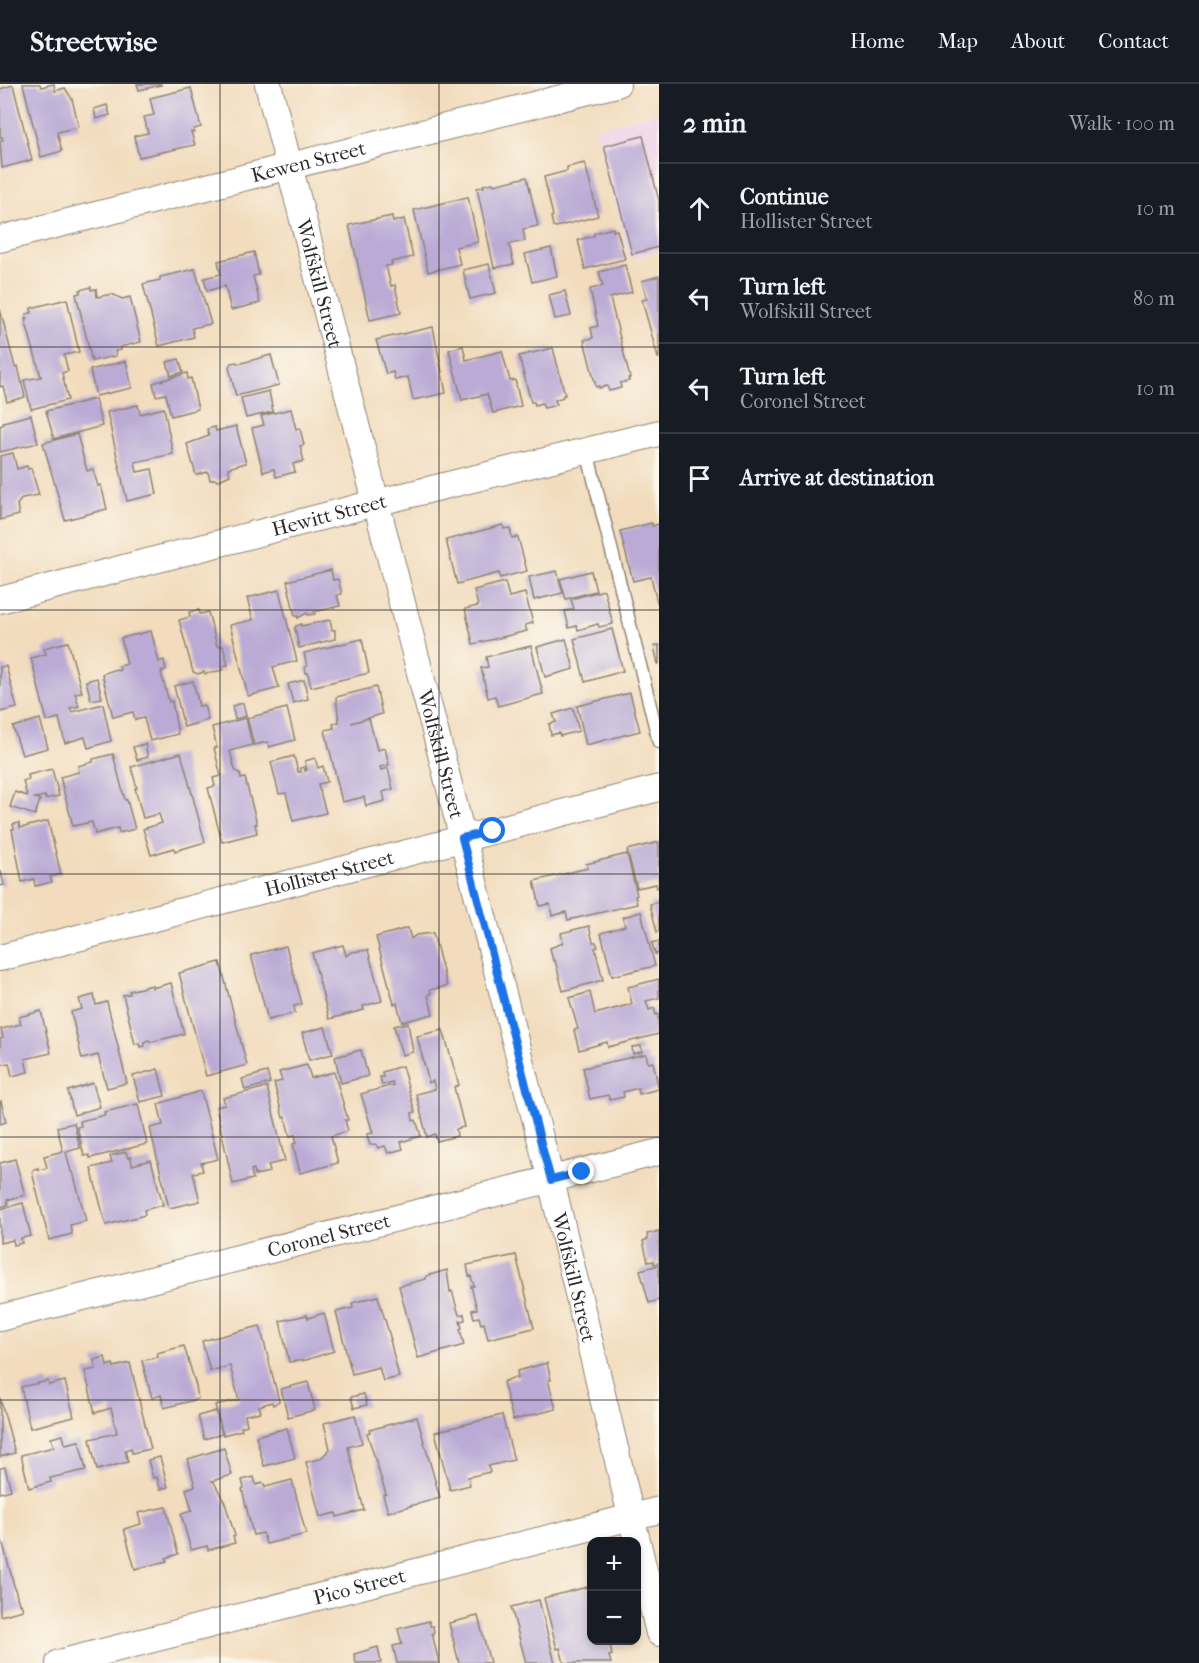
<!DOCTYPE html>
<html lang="en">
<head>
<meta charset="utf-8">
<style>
  :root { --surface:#171b24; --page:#242831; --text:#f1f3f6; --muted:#9ea1a6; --line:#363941 }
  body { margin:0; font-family:"IM FELL French Canon",serif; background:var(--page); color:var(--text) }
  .controls { position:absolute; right:18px; bottom:18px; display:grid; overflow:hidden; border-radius:12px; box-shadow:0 3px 9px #0003 }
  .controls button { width:54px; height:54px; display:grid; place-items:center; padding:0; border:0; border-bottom:2px solid var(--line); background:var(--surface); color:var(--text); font:30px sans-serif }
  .stop { position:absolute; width:18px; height:18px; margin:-14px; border:4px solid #1a73e8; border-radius:50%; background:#fff }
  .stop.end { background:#1a73e8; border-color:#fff; box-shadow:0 2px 6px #0008 }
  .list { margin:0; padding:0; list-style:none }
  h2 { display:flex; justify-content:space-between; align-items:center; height:78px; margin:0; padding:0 24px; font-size:26px }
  h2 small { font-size:20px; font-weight:400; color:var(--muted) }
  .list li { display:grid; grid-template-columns:39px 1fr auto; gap:18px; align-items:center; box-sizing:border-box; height:90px; padding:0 24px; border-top:2px solid var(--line) }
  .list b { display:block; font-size:22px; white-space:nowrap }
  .list p { margin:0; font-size:20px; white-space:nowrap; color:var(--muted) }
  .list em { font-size:20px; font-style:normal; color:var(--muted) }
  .icon { flex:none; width:33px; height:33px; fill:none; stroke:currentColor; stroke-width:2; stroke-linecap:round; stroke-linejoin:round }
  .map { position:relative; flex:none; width:659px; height:1579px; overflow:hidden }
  header { display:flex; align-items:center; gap:36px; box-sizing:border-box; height:84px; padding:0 30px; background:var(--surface); border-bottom:2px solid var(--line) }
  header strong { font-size:28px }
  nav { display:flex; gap:33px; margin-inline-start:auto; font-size:21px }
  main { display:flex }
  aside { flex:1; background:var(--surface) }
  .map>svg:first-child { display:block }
  .built { fill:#ecd1ea }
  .building { fill:#baaad5 }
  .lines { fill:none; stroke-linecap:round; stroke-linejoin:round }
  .lane-casing { stroke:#8e8474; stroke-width:15 }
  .street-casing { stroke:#8e8474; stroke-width:28 }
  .lane { stroke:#fff; stroke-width:12 }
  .street { stroke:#fff; stroke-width:26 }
  .route { stroke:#1a73e8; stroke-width:8 }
  .grid { fill:none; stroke:#2b2b2b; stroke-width:1.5; stroke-opacity:0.55 }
  .labels { text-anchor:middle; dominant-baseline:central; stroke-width:5; stroke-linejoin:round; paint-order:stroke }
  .street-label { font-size:20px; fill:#2b2b2b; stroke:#fbf7ec }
</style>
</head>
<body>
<header>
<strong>Streetwise</strong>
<nav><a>Home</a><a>Map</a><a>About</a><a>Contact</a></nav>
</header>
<main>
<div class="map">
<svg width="659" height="1579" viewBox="0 0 659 1579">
  <rect width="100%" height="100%" fill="#fbf7ec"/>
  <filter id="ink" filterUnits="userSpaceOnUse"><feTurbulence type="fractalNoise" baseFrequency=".0167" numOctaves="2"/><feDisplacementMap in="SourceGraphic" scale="12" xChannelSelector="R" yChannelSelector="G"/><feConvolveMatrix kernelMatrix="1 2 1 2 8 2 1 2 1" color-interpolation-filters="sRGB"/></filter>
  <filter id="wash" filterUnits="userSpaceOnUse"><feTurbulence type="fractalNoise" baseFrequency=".008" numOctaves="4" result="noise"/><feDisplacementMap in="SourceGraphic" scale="24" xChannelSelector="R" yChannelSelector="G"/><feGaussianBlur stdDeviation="1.35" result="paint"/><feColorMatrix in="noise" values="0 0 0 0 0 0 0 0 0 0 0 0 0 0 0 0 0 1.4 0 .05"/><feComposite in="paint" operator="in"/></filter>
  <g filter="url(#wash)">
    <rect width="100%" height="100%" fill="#f2dcbd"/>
    <path class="built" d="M659,28v139l-29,7 -34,-130z"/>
    <g id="blocks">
      <g class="building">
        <path d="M23,0h17l1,3 13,-3 1,7 10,-3 7,11 7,28 -22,5 5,19 -21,6z"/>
        <path d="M137,0h24v1l-22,5z"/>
        <path d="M13,1l19,75 -30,8 -2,-27 3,-1 -1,-3h-2v-48z"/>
        <path d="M191,4l10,39 -7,2v3h-3l4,13 -56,12 -5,-21 14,-3 -4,-16 10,-2 -4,-17z"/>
        <path d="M107,21l3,10 -14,4 -2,-10z"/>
        <path d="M643,52l16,65v46l-27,7 -28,-108z"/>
        <path d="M585,79l13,53 -42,11 -3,-1 -2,-9 2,-1 -9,-39 23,-6v-4z"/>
        <path d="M527,93l11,49 -15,3 2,12 -16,3 5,20 -20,4 -17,-80 7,-1 -1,-2 10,-2 1,2z"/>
        <path d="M468,113l10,45 -22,5 4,17 -32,8 -14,-62z"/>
        <path d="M392,132l1,6 11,-3 9,38 -22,5 1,3 -6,1 5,20 4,-1 6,28 -31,7 -21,-95z"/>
        <path d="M613,144v3l4,-1 8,29 -40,10 -7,-29 16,-4v-3z"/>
        <path d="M551,164l6,28 -25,6 -7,-28z"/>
        <path d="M254,168l5,23 -6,1 7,27 -29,7 -6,-24 -18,5 -3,-13 17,-4 -3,-13z"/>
        <path d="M489,180l7,29 -26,6 -7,-29z"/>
        <path d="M625,181l7,27 -22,6 20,80h-2l1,3 -9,2 1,5 -12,3 -2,-5 -8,2v-2l-3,1 -12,-47 9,-2 -2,-10 7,-2 -8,-37 13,-3 -4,-14z"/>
        <path d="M195,185l16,55 -19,4 2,9 -35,9 -16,-62 17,-4v-3z"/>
        <path d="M659,192v82h-1l-16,-58 5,-1 -5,-18z"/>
        <path d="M91,203v3l5,-1 1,8 15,-3 10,5 8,-2 11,45 -21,5 1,3 -6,1 1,5 -24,5 -16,-67 4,-1v-3z"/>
        <path d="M565,207l6,25 -16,3 -6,-24z"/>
        <path d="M67,215l12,53 -15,3 4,16 -6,2 6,27 -37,9 -7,-29 17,-3 -16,-58h2l-1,-5 6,-1 -1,-5z"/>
        <path d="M0,225l15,58 3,-1 7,31 -18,5 -4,-16 -3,1z"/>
        <path d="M433,243l13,66 -33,7 -5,-23 -13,3 -2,-8 -7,2 -10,-34z"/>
        <path d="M463,262l3,14 36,-9 8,30 5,-1 6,26 -28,7 -6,-19 -25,6 -13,-50z"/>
        <path d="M553,264l12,47h-2v2l-8,3 2,5 -13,3 -2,-5 -7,2 -1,-3h-3l-12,-46z"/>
        <path d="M271,271l8,30 -43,11 -7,-29 2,-4 6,-1 1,2z"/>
        <path d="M179,275l4,13 -12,4 -4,-14z"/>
        <path d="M126,277l6,27 -36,8 -6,-26z"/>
        <path d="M187,289l1,6 3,-1 7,31 -27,7 -5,-22 -10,2 -3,-13z"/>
        <path d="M269,307l4,21 -27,6 -5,-20z"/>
        <path d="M95,315l7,27 -48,13 -8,-28z"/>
        <path d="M138,321l2,9 24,-6 9,46 -38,8 2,10 15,-3 5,25 -30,7 -20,-89z"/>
        <path d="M291,325l5,20 4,-1 4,17 -4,1 4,15 -11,3 2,8 -19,5 -2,-8 -11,3 -11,-44 12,-3 -3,-9z"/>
        <path d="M31,331l7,28 -38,9v-26l4,-2 -1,-2z"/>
        <path d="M236,342l10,37 -18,5 2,7 -13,6 -2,-2 -5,1 -2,-8 -12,3 -9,-31 22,-8 -2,-7 8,-2 1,4z"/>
        <path d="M77,350l10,37 6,-2 5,17 3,-1 6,24 -42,11 -22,-77z"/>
        <path d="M13,369l4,16 10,-3 1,3 3,-1 8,27 -17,3 -5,7 2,10 -19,5v-64z"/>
        <path d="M652,439v3l7,-2v77l-2,1 -6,-25 -18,4 -13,-50z"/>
        <path d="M503,441l1,4 6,-1 2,10 6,-1 9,34 -27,7 -1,-5 -42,11 -11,-44z"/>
        <path d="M331,486l2,10 5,-1 4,15 -5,1 3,11 -26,6 1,2 -7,1 -1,-2 -9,5v-2h-3l-8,-35z"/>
        <path d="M557,487l6,22 -29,7 -5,-23z"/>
        <path d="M591,487l5,20 -30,8 -6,-20z"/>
        <path d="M505,498l4,15 16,-4 8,30 -8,2 2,6 -54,13 -8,-35 13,-3 -4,-16z"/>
        <path d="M279,506l18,71 -24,6 6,21 -31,8 -18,-71 23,-5 -6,-22z"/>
        <path d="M604,506l9,34 -14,3 -1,-3 -20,6 -1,-4 -8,2 -4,-17 9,-2 -3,-10z"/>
        <path d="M199,526l1,4 8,-2 9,34h6l5,19 -6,1 1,4 -18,4 -1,-2 -6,2 -5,-2 -14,-52 11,-3 -1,-5z"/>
        <path d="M330,536l2,10h3v9l-36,9 -4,-20 1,-2 5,-2v2z"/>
        <path d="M612,545l11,42 -38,11 -11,-43z"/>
        <path d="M151,547l8,31 5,-2 2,10 -5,2 8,30 3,-1 6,33 -28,7 -6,-23 -9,2 -2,-8 -20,5 -11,-43 14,-5 1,2 3,-1 -1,-4 8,-2 -6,-26z"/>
        <path d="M362,555l7,34 -58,14 -3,-14h-2l-1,-6 2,-1 -3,-13z"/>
        <path d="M566,555l8,30 -29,8 -8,-30z"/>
        <path d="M68,558l14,50 -7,1 4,13 -9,2 2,4 31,-8 8,37 -23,7 -3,-11 -20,6 -6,-25 -12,3 -16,-63 15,-4 -2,-6z"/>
        <path d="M659,561v19h-1l-4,-18z"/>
        <path d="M531,562l12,48 -45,12 -3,-10 -7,2 -7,-30 7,-1 -2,-10z"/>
        <path d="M6,582l11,42 -17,4v-45z"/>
        <path d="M97,594l5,20 -11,2 -5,-19z"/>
        <path d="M304,596l4,19 -15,4 -5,-19z"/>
        <path d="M193,597l6,25 5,-1 4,15 -24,7 -10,-41z"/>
        <path d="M376,603l6,27 -31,9 18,-5 8,32 8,-2 4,17 -9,2 1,3 7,-2 5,21 -10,3 2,9 -19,5 -2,-9 -22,5 -17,-72 9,-2 -1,-4 6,-2 -3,-25z"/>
        <path d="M630,609l10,38 -54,14 -9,-39z"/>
        <path d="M243,619l3,13 -11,3 -3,-13z"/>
        <path d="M287,624l8,32 -26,7 -1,-5 -14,3 -7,-27z"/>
        <path d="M573,624l6,23 -19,5 -1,-3 -8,2 -2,-11 7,-2 -3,-8z"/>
        <path d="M246,634l6,27 -22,6 5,19 5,4 1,5 4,-1 12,46h-2l2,9 -35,9 -14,-54 7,-2 -2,-8 8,-2 -7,-28h3l-5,-21z"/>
        <path d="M40,635l8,29 -26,7 -9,-28z"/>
        <path d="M145,660l3,13 -11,3 -4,-13z"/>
        <path d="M181,669l24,89 -30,9 -1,-3 -23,7 -8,-26 19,-6 -3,-9 -16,4 -8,-30h2l-6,-21z"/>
        <path d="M113,670l12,46h2l8,29 -16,4 -1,-5 -23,6 -3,-12 -19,4 -13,-49 19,-5 -1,-6 15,-4v-3z"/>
        <path d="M294,672l4,16h3l-1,-4 4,-1 1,4 2,-1 -2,-9 10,-3 3,10 5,-2 4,16 -9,2 8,29 -33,8 -7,-28 -7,1 -8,-32z"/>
        <path d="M52,685l7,27 -14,3v-3l-10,2 5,2 -5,15 -25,-8 5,-15 12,4 -4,-15 6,-2 -1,-4z"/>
        <path d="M48,737l13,53 -11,3 2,5 -17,4 -1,-7 -12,3 -10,-53h2l-1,-5 6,-1 1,5z"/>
        <path d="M659,758v46h-2l-1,-4 -19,4 -10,-38z"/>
        <path d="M627,770l10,41 -2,1 2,8 -69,16 -2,-8 -14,4 -2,-12 -10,2 -6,-25 54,-13 -2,-4z"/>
        <path d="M1,787l3,14 -4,1v-14z"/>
        <path d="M659,818v29l-2,1 -7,-28z"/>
        <path d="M641,828l14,54 -43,10 -11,-43 24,-7 -2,-9z"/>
        <path d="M589,842l4,16h3l2,5 -3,1 8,32 -40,11 -8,-31 -2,1 -3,-13 13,-5 -2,-10z"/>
        <path d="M408,844l3,11 5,-4 17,-2 14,53 -17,4 1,4 -3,1 5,19 -31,8 -5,-19 -3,1 -18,-67z"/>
        <path d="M659,857v12l-4,1 -3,-11z"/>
        <path d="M343,861l3,11 5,-4 17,-2 14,51 -19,5 1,4 -35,9 -17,-66z"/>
        <path d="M286,862l16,58 -8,2 1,7 -27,7 -17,-65z"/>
        <path d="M220,878l27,103 -41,11 -27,-103z"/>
        <path d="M659,895v19l-13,3 3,9 5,-2 2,7 2,-1 1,20 -51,13 -1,-5 -28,8 -5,-20 4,-1 -9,-31 21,-6 5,22 37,-10 -4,-17z"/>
        <path d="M171,899l13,51 -34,8 -1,-2 -5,2 1,4 -5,1 -1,-4 -4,1 -12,-49 7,-1 -1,-3 23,-6v3z"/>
        <path d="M94,911l2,10 11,-3 20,81 -20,5 -9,-33 -16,4 -11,-47 11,-3 -3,-10z"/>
        <path d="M41,927l10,42 -26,6 3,13 -16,4 -3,-13 -9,2v-26l3,-1 -2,-9 20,-5 -2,-7z"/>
        <path d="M408,939l5,29 -11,3 -8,-29z"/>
        <path d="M325,943l8,27 -24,6 -7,-27z"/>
        <path d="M443,946l16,55 -5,2 10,40 -8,2 1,7 -20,5 -2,-7 -8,3 -11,-43 19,-5 -2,-8 -4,2 -12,-47z"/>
        <path d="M641,962l1,6 -9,2 -1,-7z"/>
        <path d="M361,966l7,26 -27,7 -6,-26z"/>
        <path d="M646,970l2,9 5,-1 6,27 -20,5 -1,-6 -15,4 1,5 -14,3 -2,-5 -18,4 -7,-31z"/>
        <path d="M307,981l4,13 23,-6 14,48h-3l3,11 -17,5 7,27 -38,10 -7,-29 4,-1 -2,-8 -5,1 -5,-19 -2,1 -9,-35 8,-2 -3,-9z"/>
        <path d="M402,982l13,46 -3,1 1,8 3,-1 5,16 -20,6 2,7 -15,4 -3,-7 -7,2 -2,-4 -6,1 -3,-11 6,-1 -12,-39 32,-9 -1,-3 -10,3 -2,-8h3l-1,-5z"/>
        <path d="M158,985l7,27 -25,6 -7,-26z"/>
        <path d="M267,988l3,11 -25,7 -3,-11z"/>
        <path d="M93,999l7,24 -26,8 -6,-24z"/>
        <path d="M267,1003l18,74 -17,4 2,7 -15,3 -1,-6 -3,1 2,9 -20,5 -17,-77 9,-2 -2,-7z"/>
        <path d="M201,1007l17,68 -17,4 2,8 -10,2 7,28 -31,7 -19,-80 13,-3 -5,-21z"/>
        <path d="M1,1017l5,21 -6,2v-22z"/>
        <path d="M138,1020l9,40 -57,14 -1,-3 -5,1 -7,-29 4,-1 -1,-5 25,-6 -1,-3z"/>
        <path d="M74,1039l6,25 -14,4 5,20h2l13,49 -16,4 2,9 -23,6 -17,-68 2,-3 4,-1v2l9,-2 -3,-12 19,-5 -6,-24z"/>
        <path d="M126,1068l2,6 3,-1 1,8 19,-5 12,45 -19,5 1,5 -39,10 -15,-57 21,-5 -2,-7z"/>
        <path d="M15,1075l10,36 -18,5 1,5 -8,2v-44z"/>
        <path d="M23,1119l8,33 -10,2 1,5 -8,2 -1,-5 -13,3v-34z"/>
        <path d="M659,1147v32l-5,1v-3l-6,1 -5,-21 5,-2 -1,-5z"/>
        <path d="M516,1171l18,73 -46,11 -4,-16 -3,1 -2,-7 -5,1 -2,-8 5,-1 -6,-23h3l-3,-10h-2l-2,-11z"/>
        <path d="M659,1181v35l-10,3 -9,-33z"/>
        <path d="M447,1186l3,22 2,-1 7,24 5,-1 1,6 -5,1 2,7 -2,1 4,16 -46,13 -19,-72 27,-7v-3z"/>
        <path d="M378,1212l13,44h-1l9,37 -16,4 -4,-14 -27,7 -16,-62 17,-4 -1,-5z"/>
        <path d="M324,1229l10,38 -28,9 -17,2 -9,-41 27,-6 1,3z"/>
        <path d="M260,1242l19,75 -6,4 -1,-3 -13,4 2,6 -16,3 2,10 -6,2 1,3 -19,5 -8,-30 24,-5 -9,-34 -20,5 -8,-30z"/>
        <path d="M184,1262l12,40 2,13 -34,9 -3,-13 -9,3 -10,-37 16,-4 -1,-4z"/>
        <path d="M105,1273l2,9 6,-2 1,3 16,-4 21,86 -19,4 -1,-5 -6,2 3,12 -31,8 -7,-31 27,-6 -6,-25 -16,5 -10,-42 11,-2 -2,-9z"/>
        <path d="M547,1279l4,17h-3l8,29 -43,11 -10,-38 12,-5 1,2 2,-1 -1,-7z"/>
        <path d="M48,1297l1,4 16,-4 9,36 -44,11 -9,-41z"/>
        <path d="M308,1298l7,28 -27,7 -7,-28z"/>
        <path d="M364,1310l3,11 -13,3 -3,-11z"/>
        <path d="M0,1314l15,55 -15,4z"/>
        <path d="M216,1327l6,23 -18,5 -6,-23z"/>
        <path d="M355,1331l7,28 -14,4 16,63 -27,7 -1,-4 -16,4 -14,-55 14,-3 10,-10 -6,-26z"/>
        <path d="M502,1331l12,45 -26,6 2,6 -22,5 2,8 -20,5 -15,-58z"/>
        <path d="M417,1333l23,81 -52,14 -5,-17 3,-1 -19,-61 3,-1 -1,-2z"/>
        <path d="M287,1344l8,30 -31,8 -8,-30z"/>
        <path d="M63,1351l2,9 14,-3 7,29 -36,8 1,4 -22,6 -8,-33 33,-8 -3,-9z"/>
        <path d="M224,1364l8,27 -20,6 2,1 11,21 10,33 -2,1 2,6 -27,7 -1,-4 -16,4 -10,-36 11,-3 -6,-22 9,-3 -7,-27z"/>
        <path d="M160,1373l8,30 -8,2 -3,-12 -4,1 -5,-18z"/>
        <path d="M5,1383l6,23 -11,3v-25z"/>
        <path d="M254,1393l2,8 7,-2 2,4 27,-7 14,54 -40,10 -3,-11 -10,2 -11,-46 2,-1 -2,-8z"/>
        <path d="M166,1423l12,47 -12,4 1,3 -32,8 -11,-40 17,-5 -3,-11z"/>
        <path d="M0,1449l19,71h2l2,6 -23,6z"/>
        <path d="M591,1502l1,54h17l3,15 -3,1 2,7h-47l-4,-15 -3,1 -13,-51z"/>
        <path d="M539,1516l16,63h-29l-15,-56z"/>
        <path d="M478,1532l12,47h-31l-10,-40z"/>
        <path d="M429,1537l1,5h3l1,7h-2l7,30h-42l-4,-17 9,-2 -4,-15z"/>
        <path d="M378,1563l3,16h-25l-2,-9z"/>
      </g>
    </g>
  </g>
  <g filter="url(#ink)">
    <use href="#blocks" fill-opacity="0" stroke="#8e8474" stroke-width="1.5"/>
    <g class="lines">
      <defs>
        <path id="lane" d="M587,367l72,291"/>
        <g id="street">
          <path id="s1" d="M268,0l283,1096 108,453"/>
          <path id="s2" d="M0,155l617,-155"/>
          <path id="s3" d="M0,516l375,-97 284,-70"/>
          <path id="s4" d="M0,874l659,-170"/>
          <path id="s5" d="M0,1234l659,-166"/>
          <path id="s6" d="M59,1579l600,-153"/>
        </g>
      </defs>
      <use href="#lane" class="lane-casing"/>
      <use href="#street" class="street-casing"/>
      <use href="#lane" class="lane"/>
      <use href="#street" class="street"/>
    </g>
  </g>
  <g class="lines" filter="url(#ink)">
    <path class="route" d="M493,747l-31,7 79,305 10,37 31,-8"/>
  </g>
  <path class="grid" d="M220,0v1579M439,0v1579M0,263h659M0,526h659M0,790h659M0,1053h659M0,1316h659"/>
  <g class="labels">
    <g class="street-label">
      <text stroke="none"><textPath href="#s2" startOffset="318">Kewen Street</textPath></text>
      <text stroke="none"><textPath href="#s1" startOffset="206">Wolfskill Street</textPath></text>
      <text stroke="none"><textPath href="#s3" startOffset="340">Hewitt Street</textPath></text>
      <text stroke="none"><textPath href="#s1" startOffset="692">Wolfskill Street</textPath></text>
      <text stroke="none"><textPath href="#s4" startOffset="340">Hollister Street</textPath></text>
      <text stroke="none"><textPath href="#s5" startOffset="339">Coronel Street</textPath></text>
      <text stroke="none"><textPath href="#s1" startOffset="1232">Wolfskill Street</textPath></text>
      <text stroke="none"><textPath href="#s6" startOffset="310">Pico Street</textPath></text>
    </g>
  </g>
</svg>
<div class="controls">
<button>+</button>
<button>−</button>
</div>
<div class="stop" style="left:493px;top:747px"></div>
<div class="stop end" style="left:582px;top:1088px"></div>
</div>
<aside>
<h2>2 min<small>Walk · 100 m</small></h2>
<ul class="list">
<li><svg class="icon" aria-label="ahead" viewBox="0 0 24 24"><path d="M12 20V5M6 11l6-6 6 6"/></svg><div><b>Continue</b><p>Hollister Street</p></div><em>10 m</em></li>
<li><svg class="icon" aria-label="left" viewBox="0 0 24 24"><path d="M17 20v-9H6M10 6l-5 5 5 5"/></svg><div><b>Turn left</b><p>Wolfskill Street</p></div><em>80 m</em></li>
<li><svg class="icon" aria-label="left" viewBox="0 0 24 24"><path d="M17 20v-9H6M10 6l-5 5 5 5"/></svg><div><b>Turn left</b><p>Coronel Street</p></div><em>10 m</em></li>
<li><svg class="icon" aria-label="arrive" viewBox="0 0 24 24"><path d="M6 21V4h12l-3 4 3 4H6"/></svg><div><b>Arrive at destination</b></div></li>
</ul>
</aside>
</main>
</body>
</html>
